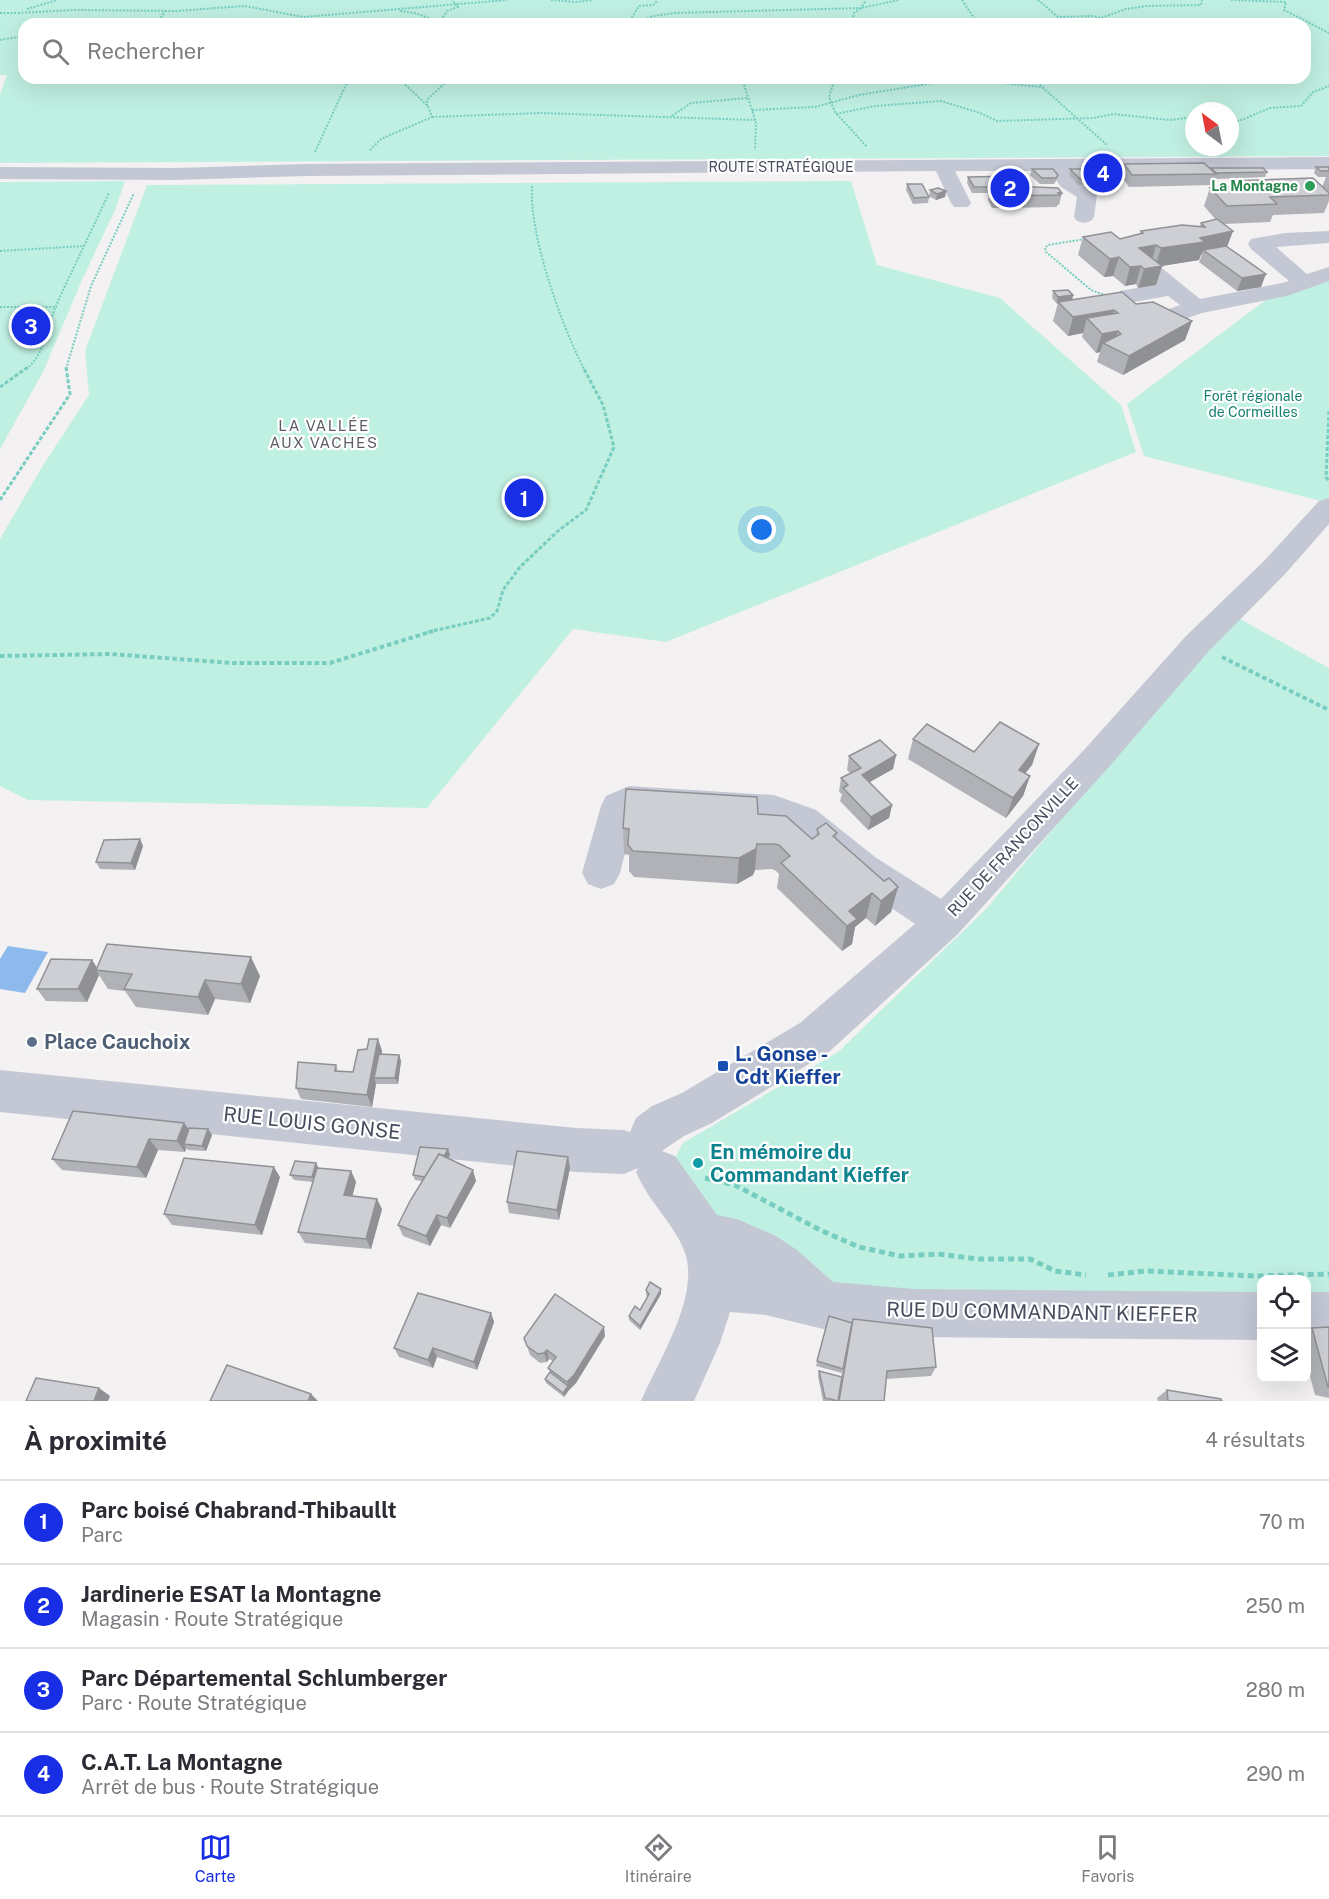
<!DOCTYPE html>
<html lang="fr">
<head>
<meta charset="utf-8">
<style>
  :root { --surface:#fff; --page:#f7f7f7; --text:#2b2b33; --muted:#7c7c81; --line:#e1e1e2; --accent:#182ee5 }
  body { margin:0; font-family:"Public Sans",sans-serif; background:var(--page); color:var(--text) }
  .controls { position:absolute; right:18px; bottom:18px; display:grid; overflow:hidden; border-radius:12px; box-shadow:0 6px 24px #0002 }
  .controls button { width:54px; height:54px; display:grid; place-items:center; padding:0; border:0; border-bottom:2px solid var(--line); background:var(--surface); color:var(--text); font:30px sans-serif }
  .compass { position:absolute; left:1185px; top:102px; width:54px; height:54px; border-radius:50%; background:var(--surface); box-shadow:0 6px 24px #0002; rotate:328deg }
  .you { position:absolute; left:762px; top:530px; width:21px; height:21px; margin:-15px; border:4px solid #fff; border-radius:50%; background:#1a73e8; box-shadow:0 0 0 9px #1a73e833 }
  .badge { display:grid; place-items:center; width:39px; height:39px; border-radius:50%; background:var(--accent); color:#fff; font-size:20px; font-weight:700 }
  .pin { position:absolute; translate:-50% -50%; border:3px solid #fff; box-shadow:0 2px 6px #0006 }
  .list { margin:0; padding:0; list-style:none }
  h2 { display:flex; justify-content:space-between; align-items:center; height:78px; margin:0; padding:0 24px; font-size:26px }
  h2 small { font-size:20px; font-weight:400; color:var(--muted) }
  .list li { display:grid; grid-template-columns:39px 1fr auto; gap:18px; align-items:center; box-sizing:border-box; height:84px; padding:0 24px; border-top:2px solid var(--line) }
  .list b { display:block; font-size:22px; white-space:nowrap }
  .list p { margin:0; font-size:20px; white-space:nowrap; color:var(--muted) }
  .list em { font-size:20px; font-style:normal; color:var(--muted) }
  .icon { flex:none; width:33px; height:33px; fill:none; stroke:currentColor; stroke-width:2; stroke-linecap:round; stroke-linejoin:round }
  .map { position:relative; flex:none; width:1329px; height:1401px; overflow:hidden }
  .search { position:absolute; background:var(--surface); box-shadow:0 6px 24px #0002; left:18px; right:18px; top:18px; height:66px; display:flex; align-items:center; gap:15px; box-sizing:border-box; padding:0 21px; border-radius:18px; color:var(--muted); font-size:22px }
  .sheet { height:414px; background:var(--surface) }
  nav { display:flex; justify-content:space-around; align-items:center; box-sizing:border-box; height:84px; border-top:2px solid var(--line); background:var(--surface); font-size:16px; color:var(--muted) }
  nav a { display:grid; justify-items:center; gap:3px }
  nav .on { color:var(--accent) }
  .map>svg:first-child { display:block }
  .green { fill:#c0f0e2; fill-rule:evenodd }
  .water { fill:#8db9ed }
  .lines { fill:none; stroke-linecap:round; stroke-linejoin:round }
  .path-far3 { stroke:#77cec0; stroke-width:2; stroke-dasharray:2 1.5; stroke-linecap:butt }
  .path-far2 { stroke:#77cec0; stroke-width:3; stroke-dasharray:4 2; stroke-linecap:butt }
  .path-far1 { stroke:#77cec0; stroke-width:4; stroke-dasharray:4.5 3; stroke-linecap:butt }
  .path { stroke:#77cec0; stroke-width:5; stroke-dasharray:6 4; stroke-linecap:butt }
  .minor { fill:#c4c8d5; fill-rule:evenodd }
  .wall { fill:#b0b2b7 }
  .shaded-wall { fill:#909195 }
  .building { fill:#cdcfd5; stroke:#909195; stroke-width:1.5 }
  .leisure-dot { fill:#2e9e5b; stroke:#fff; stroke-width:2 }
  .service-dot { fill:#5c6f8a; stroke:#fff; stroke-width:2 }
  .transit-dot { fill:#1a4fb4; stroke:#fff; stroke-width:2 }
  .culture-dot { fill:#0f9aa8; stroke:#fff; stroke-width:2 }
  .labels { text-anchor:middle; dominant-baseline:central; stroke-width:4.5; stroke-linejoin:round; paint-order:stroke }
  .far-street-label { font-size:14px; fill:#484d5e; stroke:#fff }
  .far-leisure-label { font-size:14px; font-weight:bold; fill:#27864d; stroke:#fff; text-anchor:end }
  .far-park-label { font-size:14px; fill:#178270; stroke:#fff }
  .far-neighbourhood-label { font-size:15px; letter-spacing:1.5px; fill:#5d5e66; stroke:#fff }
  .street-label { font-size:16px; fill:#484d5e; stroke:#fff }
  .near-service-label { font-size:20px; font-weight:bold; fill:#4e5e75; stroke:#fff; text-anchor:start }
  .near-transit-label { font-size:20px; font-weight:bold; fill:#164399; stroke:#fff; text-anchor:start }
  .near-street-label { font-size:20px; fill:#484d5e; stroke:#fff }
  .near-culture-label { font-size:20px; font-weight:bold; fill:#0d838f; stroke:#fff; text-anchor:start }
</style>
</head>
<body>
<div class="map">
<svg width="1329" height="1401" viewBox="0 0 1329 1401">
  <rect width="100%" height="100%" fill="#f3f1f1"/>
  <g class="green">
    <path d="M0,0h1329v156l-1329,7v-69l7,-19h-7zM24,24h1281v54h-1281zM1194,111h36v36h-36z"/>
    <path d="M125,181l-10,29 -33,70 -39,92 -43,77v-267z"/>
    <path d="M851,181l26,84 123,33 121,107 15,47 -470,190 -93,-13 -146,179 -399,-8 -28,-14v-247l42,-72 47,-72 -4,-44 62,-166z"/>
    <path d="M1329,280v223l-185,-47 -17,-52 144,-108z"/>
    <path d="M1238,618l91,50v632l-22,2 -1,-22h-44l-1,22 -413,-7 -143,-81 -29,-43v-15l7,-13 155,-91 148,-143 206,-245z"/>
  </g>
  <path class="water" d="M8,946l40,6 -23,41 -25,-4v-30z"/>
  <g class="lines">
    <g class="path-far3">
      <path d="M551,0l25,2 17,-2"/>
      <path d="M962,0l16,24"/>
      <path d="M1038,0l20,17 35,-1 8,2 25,-9 21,-3 54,-1 1,-5"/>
      <path d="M1231,0l55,2 -2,8 45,23"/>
      <path d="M27,9l30,-9"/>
      <path d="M400,11l15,2 30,11"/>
      <path d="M0,13h17"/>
      <path d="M18,13l55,-3 103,1 69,-5 58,11 204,-17"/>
      <path d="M297,19l20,5"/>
      <path d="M157,24l8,-13"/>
      <path d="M451,24l-8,-7 4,-6 11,-4 -6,-7"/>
      <path d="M628,24l11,-18 14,-1 5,-5"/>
      <path d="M634,24l19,-8 22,-3 186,-5 5,-8"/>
      <path d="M852,24l2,-11 7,-5 38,-8"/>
      <path d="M0,40l24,-4"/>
      <path d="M742,78l14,45 -1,27"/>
      <path d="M835,78l-6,19 6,15 32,35"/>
      <path d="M1032,78l75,67"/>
      <path d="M962,79l79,8"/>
      <path d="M427,106v-6l23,-22"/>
      <path d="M752,110l63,-3 44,-12 105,-17"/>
      <path d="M836,114l39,-8 66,-5 39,12 17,8 97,-3 19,-4 57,6 24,-3"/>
      <path d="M672,116l19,-13 57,-5"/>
      <path d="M432,117l108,-4 215,7"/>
      <path d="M1230,120l9,1 31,-13 31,-2 12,-14 16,-6"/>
      <path d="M370,150l11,-11 51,-22 -4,-11 -30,-28"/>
      <path d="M315,152l34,-74"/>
      <path d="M532,186c-3,49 29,138 52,183"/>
      <path d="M1085,239l-37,6 -3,3 1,4 45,38 16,6"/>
      <path d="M0,251l84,-5 25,-53"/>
      <path d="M0,307h57"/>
      <path d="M26,369c17,-13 18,-32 25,-50 9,-25 22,-49 33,-73"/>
      <path d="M66,369l25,-83 43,-93"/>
    </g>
    <g class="path-far2">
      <path d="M0,387l28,-20"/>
      <path d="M1329,411l-3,66 3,4"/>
      <path d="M0,500l70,-106 -4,-27"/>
      <path d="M428,632l62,-14 7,-7 6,-21 17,-23 39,-37 27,-20 28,-63 -11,-42 -20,-38"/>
    </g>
    <g class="path-far1">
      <path d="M0,656l110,-2 122,9h98l103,-32"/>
      <path d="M1222,657l107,53"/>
    </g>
    <g class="path">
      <path d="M705,1178l30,7 85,45 39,17 41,9 38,-2 41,5h51l25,12 31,4"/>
      <path d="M1108,1275l38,-4 110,5 73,-2"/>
    </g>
    <g class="minor">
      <path d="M1329,157v12l-260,2 6,8 22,16 -3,22 -3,4 -7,2 -7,-2 -3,-4 3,-20 -16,-10 -11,-16h-95l16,32 -3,4h-14l-3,-4 -15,-32 -630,5 -130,4 -176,-1v-12l176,1 130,-4z"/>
      <path d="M1329,231v12l-53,4 31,27 22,-7v14l-42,15 -85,17 -40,14 -8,-2 -4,-5 4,-5 26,-10 -12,-9 -40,7 -8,-2 -3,-5 3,-5 34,-6 -15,-15 3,-5 8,-2 8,2 42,34 82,-16 7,-2 -38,-32 -3,-5 3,-5 34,-6z"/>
      <path d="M1329,498v26l-44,50 -77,78 -100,116 -150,166 -128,117 -118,72 -28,13 -22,15 13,5 42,59 20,4 39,17 21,14 36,32 81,7 348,3v48l-348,-3 -91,-8 -57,-14 -36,-3 -10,31 -26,58h-53c17,-40 61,-107 43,-151 -10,-26 -36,-49 -48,-78l2,-4 -14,6 -48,-2 -576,-60v-42l576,58 48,2 6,2 6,-14 16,-12 30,-13 118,-70 115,-99 -66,-45 -59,-49 -18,-7 -137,-9 -15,59 -6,11 -13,5 -13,-5 -6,-11 19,-67 5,-10 23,-10 145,9 42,15 59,47 66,42 143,-149 102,-114 79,-76 54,-59z"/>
      <rect x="1306" y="1292" width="23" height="48"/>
    </g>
  </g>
  <g class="wall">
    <path d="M1124,164l87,4 56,4 -2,5 -50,2 -3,6 -83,2 -8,-11z"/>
    <path d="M1316,167h13v34l-5,12 -51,2 -3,7 -46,2 9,7 -6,16 34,40 -24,4 -38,-29 3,-7h-2l-1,5 -37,6 -6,19 -18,3 -2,-4 -11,2 -12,-10 -9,1 -26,-22 5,-18 37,2 20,-5 1,-3 59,-5 1,-3 15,-3 -12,-14 6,-18 19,-1 2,-6 91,6 4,-10h-8l-4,-4z"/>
    <path d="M1032,169l26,6 -2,6 -2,3h-14l-10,-9z"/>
    <path d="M1070,169l28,9 -2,6 -18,1 -9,-10z"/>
    <path d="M968,177l94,16 -3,12h-2v2l-65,1 -4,-8 1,-7h-17l-5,-10z"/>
    <path d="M907,184l22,13 -1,6 -15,1 -7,-14z"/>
    <path d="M930,190l16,1 -1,6 -9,3 -7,-4z"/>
    <path d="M1053,291l19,9 64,4 56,17 -7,19 -62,35 -26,-13 3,-10 -4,1 -14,-16 1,-4 -15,3 -15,-15 5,-18 -1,1 -5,-6z"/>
    <path d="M913,739l61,13 65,-8 -7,21 -7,8 5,3 -7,20 -17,22 -98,-59z"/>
    <path d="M896,755l-3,14 -23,13 22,23 -3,13 -21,12 -28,-29 2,-7 -3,-2 2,-14 9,-5 -3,-3 2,-14z"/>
    <path d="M758,814l54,25 4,-3 1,-7 20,4 -1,5 48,43 14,6 -7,25 -16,14 -9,-8 -11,9 -3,17 -10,7 -65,-63 2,-14 -3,-3 -4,-2 -17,1 -2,5 -16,9 -103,-7 -5,-6v-16l-5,-1 -1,-26z"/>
    <path d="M140,839l3,7 -8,24 -35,-1 -4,-7z"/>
    <path d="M92,960l5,8 163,8 -10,27 -35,-4 -7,16 -72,-8 -11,-16 -17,-2 -9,-14 -12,27 -41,-1 -9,-12z"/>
    <path d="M378,1039l4,12 -1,4h18l2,6 -3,23h-22l-4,23 -71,-8 -5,-11 40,-23 2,6 15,1 14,-23z"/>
    <path d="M184,1123l5,6h19l4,6 -6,16 -18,-1 -2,-2 -1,4 -27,-2 -12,28 -84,-8 -10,-11z"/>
    <path d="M450,1155l-2,3 28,23 -26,47 -9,-3 -11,21 -27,-10 -5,-11 24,-44 -7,-1 -2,-5z"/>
    <path d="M316,1163l3,6 32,2 5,11 -4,14 30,13 -11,40 -66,-6 -7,-11 15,-50 -19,-2 -4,-5z"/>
    <path d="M570,1168l-11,52 -50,-7 -2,-11z"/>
    <path d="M280,1177l-18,58 -90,-10 -8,-11z"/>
    <path d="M646,1290l15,4 -21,36 -11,-10v-4l11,-6 8,-13 -2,-2z"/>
    <path d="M491,1313l3,9 -17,48 -40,-13 -4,11 -34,-11 -5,-9z"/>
    <path d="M829,1316l23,7 1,-4 83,48 -5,9 -45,3 -2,22h-61l-5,-25 1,-5 22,6 1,-6v2l-26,-7z"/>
    <path d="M1329,1327v71l-14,-3 -9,-34v-29l6,-4z"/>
    <path d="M605,1336l-29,47 -7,7 -5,7 -18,-14 -1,-4 5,-7 -2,-4 5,-7 -4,-2 -2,3 -7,1 -10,-8 -6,-17z"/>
    <path d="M1167,1390l55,11h-64l-1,-3z"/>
  </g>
  <g class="shaded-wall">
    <path d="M946,191l-1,6 -9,3 1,-6z"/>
    <path d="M1233,231l-7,18 -23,1 -4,10 -44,7 6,-19 39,-10z"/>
    <path d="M1156,245l-5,18 -12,-15z"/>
    <path d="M1119,257l-6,19 -9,1 6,-18z"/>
    <path d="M1141,266l-5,18 -11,2 5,-19z"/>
    <path d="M1162,266l-6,19 -18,3 6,-19z"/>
    <path d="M1266,274l-5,13 -24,4 5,-13z"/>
    <path d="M1073,295l-1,7h-14v1l-1,1 1,-7z"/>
    <path d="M1114,310l-6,19 -21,-11 -4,15 -15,3 5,-19z"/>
    <path d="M1192,321l-7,19 -62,35 6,-19z"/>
    <path d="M1118,331l-5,17 -10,-5 -3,9 -4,1 6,-19z"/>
    <path d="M1039,744l-7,21 -20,25 7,-20z"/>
    <path d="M896,755l-3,14 -34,19 3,-13z"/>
    <path d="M1030,776l-7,20 -17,22 7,-20z"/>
    <path d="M892,805l-3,13 -21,12 3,-13z"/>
    <path d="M140,839l3,7 -8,24 -4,-7z"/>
    <path d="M757,844l-2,26 -2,5 -16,9 2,-26z"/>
    <path d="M898,887l-7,25 -16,14 6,-25z"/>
    <path d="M872,893l-6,25 -11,9 -3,17 -10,7 7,-40z"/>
    <path d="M251,957l9,19 -10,27 -9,-19z"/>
    <path d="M92,960l7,11 -3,-1 3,5 -12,27 -9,-13z"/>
    <path d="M205,980l10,19 -7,16 -10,-18z"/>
    <path d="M378,1039l4,12 -5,27h-3l2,6 -4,23 -5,-12z"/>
    <path d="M399,1055l2,6 -3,23 -3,-6z"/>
    <path d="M184,1123l8,11 -8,10 2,4 -1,4 -8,-11z"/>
    <path d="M208,1129l4,6 -6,16 -4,-5z"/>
    <path d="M149,1139l9,11 -12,28 -9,-11z"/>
    <path d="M448,1149l2,6 -18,28 -2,-5z"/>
    <path d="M568,1157l2,11 -11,52 -2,-10z"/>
    <path d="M316,1163l3,6 -4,13 -3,-5z"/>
    <path d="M274,1167l6,10 -18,58 -7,-10z"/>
    <path d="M473,1170l3,11 -26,47 -3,-10z"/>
    <path d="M351,1171l5,11 -6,24 -6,-11z"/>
    <path d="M377,1199l5,10 -11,40 -5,-10z"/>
    <path d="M437,1215l4,10 -11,21 -4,-10z"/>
    <path d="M661,1289v5l-21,36v-4z"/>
    <path d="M491,1313l3,9 -17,48 -3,-8z"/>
    <path d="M604,1327l1,9 -29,47 -7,7 -5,7 -1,-4 5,-7 -1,-4z"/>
    <path d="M433,1348l4,9 -4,11 -5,-8z"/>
    <path d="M547,1350l2,9 -2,3 -3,-9z"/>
    <path d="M99,1388l11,8 -2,5h-14z"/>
    <path d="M311,1394l7,7h-10z"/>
  </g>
  <g class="building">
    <path d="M1204,163l12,11 -84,1 -8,-11z"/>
    <path d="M1316,167h13v4h-8z"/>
    <path d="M1211,168h52l4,4 -51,1z"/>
    <path d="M1032,169h21l5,6 -2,3h-14z"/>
    <path d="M1070,169h21l7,9 -18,1z"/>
    <path d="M1025,176l6,10h-24l1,1h-34l-6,-10z"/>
    <path d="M1313,178l16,15v2l-59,2 7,7 -50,2 -17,-18 26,-1 -5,-6z"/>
    <path d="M907,184h15l7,13 -15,1z"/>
    <path d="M1007,186l51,2 4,5h-4l2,2 -66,1 -4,-8h19z"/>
    <path d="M938,188l8,3 -9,3 -7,-4z"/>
    <path d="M1217,219l16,12 -33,7 5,4 -44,6 -5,-3 -17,3 23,18 -18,3 -3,-3 -11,1 -11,-10 -9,2 -27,-22 28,-5 9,7 23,-6 -2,-2 41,-6 23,2 -4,-4z"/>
    <path d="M1226,246l40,28 -24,4 -39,-28z"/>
    <path d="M1068,290l5,5 -15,2 -5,-6z"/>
    <path d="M1122,292l14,12 17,-2 39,19 -63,35 -26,-13 18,-9 -3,-3 -16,3 -15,-16 31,-5 -4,-3 -41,7 -15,-15z"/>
    <path d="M1000,722l39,22 -20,26 11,6 -17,22 -100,-59 14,-15 47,28z"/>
    <path d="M880,740l16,15 -34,20 30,30 -21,12 -28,-29 5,-3 -7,-7 20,-10 -12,-12z"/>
    <path d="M626,789l131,8 1,17 28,2 26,23 7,-5 -2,-5 9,-6 11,10 -4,3 51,45 5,-3 9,9 -17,14 -9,-8 -23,18 8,8 -10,7 -66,-63 9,-7 -11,-11 -4,-1h-18l-1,5 -17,9 -106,-7 -5,-6 1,-16 -6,-1z"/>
    <path d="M140,839l-9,24 -35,-1 8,-22z"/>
    <path d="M107,944l144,13 -10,27 -36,-4 -7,17 -74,-8 8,-15 -36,-4z"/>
    <path d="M51,959l41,1 -14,29h-41z"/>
    <path d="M369,1039h9l-11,56 -71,-7 2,-26 38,3 -1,6 18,1 5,-22 9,-1z"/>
    <path d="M379,1054l20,1 -4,23h-21z"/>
    <path d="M73,1111l111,12 -7,18 -28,-2 -12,28 -85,-8z"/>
    <path d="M189,1128l19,1 -6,17 -18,-2z"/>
    <path d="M420,1147l28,2 -4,7 -5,-2 -14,23 -12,-2z"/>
    <path d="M517,1151l51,6 -11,53 -50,-8z"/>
    <path d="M439,1154l34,16 -26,48 -10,-3 -11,21 -28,-11 12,-24z"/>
    <path d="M184,1158l90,9 -19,58 -91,-11z"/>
    <path d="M295,1161l21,2 -4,14 -22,-2z"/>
    <path d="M317,1168l34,3 -7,24 33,4 -11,40 -68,-7z"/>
    <path d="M650,1282l11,7 -21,37 -11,-10 6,-10 5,4 9,-16 -3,-4z"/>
    <path d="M418,1293l73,20 -17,49 -41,-14 -5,12 -34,-12z"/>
    <path d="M555,1294l49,33 -30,48 -7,7 -19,-14 8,-11 -9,-7 -3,3 -6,1 -11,-8 -3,-8z"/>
    <path d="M829,1316l23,7 -9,46 -26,-8z"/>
    <path d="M853,1319l79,9 4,39 -49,4 -3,30h-45z"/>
    <path d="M1329,1327v60h-1l-16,-59z"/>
    <path d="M227,1365l84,29 -3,7h-98z"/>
    <path d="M819,1371l23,6 -4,24 -13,-3z"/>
    <path d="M550,1372l18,14 -5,7 -18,-14z"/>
    <path d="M36,1378l63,10 -5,13h-68z"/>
    <path d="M1167,1390l54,9 1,2h-54z"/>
  </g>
  <circle class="leisure-dot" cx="1310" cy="186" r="6"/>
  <circle class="service-dot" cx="32" cy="1042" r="6"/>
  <rect class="transit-dot" x="717" y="1060" width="12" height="12" rx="3"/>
  <circle class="culture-dot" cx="698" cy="1163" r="6"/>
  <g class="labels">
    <g class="far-street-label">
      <text x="781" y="167">ROUTE STRATÉGIQUE</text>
    </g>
    <g class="far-leisure-label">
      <text x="1298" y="186">La Montagne</text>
    </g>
    <g class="far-park-label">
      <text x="1253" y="396">Forêt régionale<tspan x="1253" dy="16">de Cormeilles</tspan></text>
    </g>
    <g class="far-neighbourhood-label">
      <text x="324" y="425">LA VALLÉE<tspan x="324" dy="17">AUX VACHES</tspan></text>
    </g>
    <g class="street-label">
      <text transform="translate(1013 847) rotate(-47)">RUE DE FRANCONVILLE</text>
    </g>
    <g class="near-service-label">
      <text x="44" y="1042">Place Cauchoix</text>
    </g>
    <g class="near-transit-label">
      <text x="735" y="1054">L. Gonse -<tspan x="735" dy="23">Cdt Kieffer</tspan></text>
    </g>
    <g class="near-street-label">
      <text transform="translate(312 1123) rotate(6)">RUE LOUIS GONSE</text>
      <text transform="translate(1042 1312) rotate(1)">RUE DU COMMANDANT KIEFFER</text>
    </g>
    <g class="near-culture-label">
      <text x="710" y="1152">En mémoire du<tspan x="710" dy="23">Commandant Kieffer</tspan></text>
    </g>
  </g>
</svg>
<div class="controls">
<button><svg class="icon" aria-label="locate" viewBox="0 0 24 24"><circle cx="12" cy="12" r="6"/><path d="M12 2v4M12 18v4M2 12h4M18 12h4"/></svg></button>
<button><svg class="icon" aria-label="layers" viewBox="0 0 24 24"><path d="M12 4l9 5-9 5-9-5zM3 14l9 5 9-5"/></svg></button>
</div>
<svg class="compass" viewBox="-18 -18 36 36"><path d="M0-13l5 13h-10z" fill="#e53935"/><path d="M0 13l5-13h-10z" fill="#7c7c81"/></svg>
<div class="you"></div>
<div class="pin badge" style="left:524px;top:498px">1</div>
<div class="pin badge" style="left:1010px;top:188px">2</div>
<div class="pin badge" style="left:31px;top:326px">3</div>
<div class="pin badge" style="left:1103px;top:173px">4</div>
<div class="search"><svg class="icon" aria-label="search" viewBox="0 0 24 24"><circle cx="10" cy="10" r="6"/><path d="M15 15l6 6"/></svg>Rechercher</div>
</div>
<section class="sheet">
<h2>À proximité<small>4 résultats</small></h2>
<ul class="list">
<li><span class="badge">1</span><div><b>Parc boisé Chabrand-Thibaullt</b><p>Parc</p></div><em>70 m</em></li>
<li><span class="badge">2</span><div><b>Jardinerie ESAT la Montagne</b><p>Magasin · Route Stratégique</p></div><em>250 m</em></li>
<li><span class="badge">3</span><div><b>Parc Départemental Schlumberger</b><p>Parc · Route Stratégique</p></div><em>280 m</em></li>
<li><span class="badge">4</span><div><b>C.A.T. La Montagne</b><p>Arrêt de bus · Route Stratégique</p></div><em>290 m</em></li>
</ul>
</section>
<nav>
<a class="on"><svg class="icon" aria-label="map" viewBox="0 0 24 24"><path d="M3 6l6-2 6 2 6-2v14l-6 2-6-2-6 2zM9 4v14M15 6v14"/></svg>Carte</a>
<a><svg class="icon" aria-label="directions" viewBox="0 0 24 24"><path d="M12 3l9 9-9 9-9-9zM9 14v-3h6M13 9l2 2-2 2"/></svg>Itinéraire</a>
<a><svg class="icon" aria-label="saved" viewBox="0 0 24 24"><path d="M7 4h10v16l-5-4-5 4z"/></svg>Favoris</a>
</nav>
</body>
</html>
